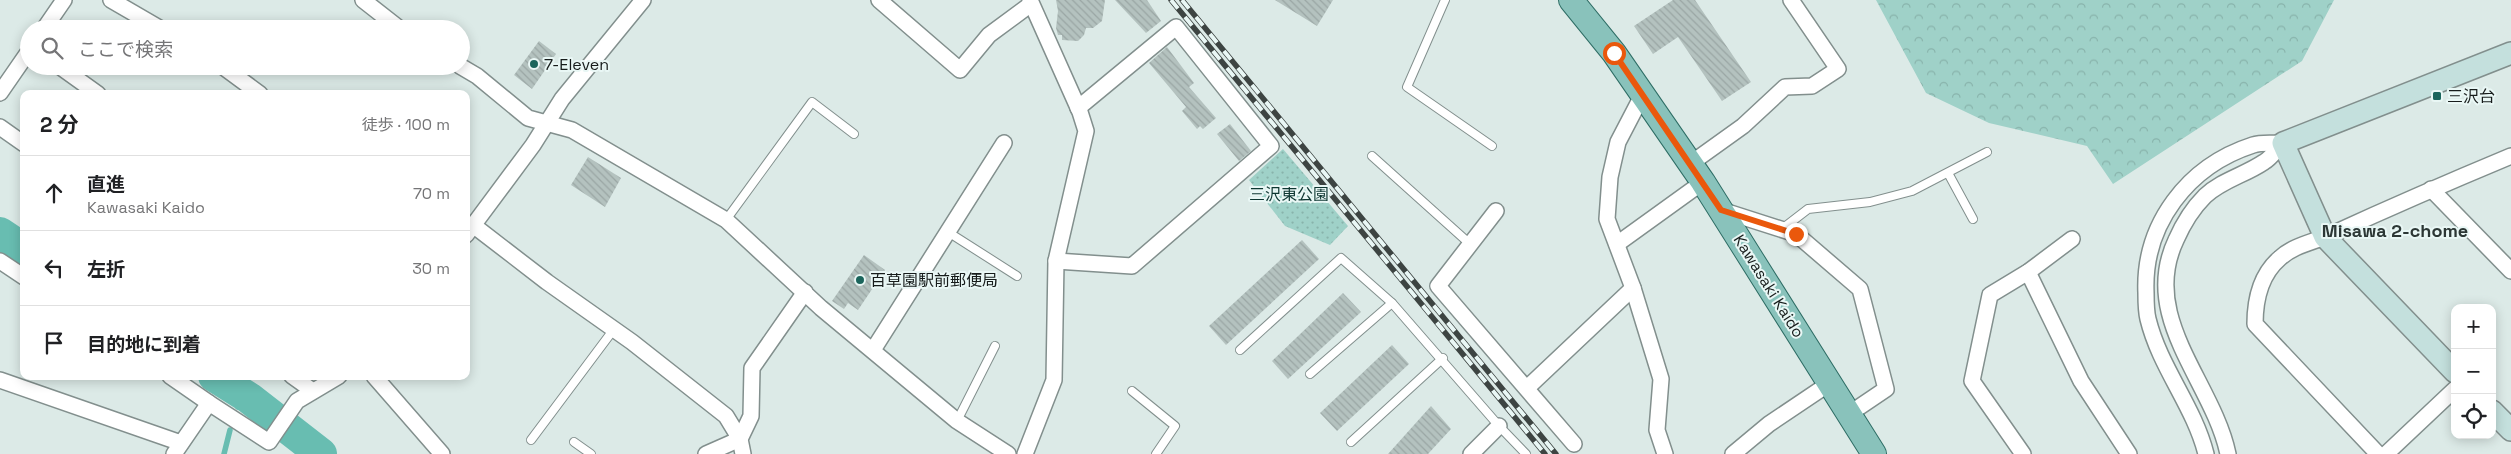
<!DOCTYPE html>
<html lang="ja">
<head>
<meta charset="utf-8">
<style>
  :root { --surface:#fff; --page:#f2f2f2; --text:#202124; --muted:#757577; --line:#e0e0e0 }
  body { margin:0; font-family:"Space Grotesk","Noto Sans JP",sans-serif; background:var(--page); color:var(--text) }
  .controls { position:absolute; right:15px; bottom:15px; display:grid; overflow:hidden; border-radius:10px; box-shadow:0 2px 12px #0003 }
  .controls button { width:45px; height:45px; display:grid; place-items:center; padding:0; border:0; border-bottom:1px solid var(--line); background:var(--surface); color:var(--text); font:25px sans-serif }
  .stop { position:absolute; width:15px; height:15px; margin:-11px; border:4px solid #ea580c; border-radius:50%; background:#fff }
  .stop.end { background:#ea580c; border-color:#fff; box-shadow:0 1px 5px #0008 }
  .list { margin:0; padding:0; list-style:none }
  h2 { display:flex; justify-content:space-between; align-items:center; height:65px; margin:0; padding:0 20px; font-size:21px }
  h2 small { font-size:16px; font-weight:400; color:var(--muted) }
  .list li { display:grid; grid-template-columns:32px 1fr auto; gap:15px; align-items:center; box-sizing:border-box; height:75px; padding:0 20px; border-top:1px solid var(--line) }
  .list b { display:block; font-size:19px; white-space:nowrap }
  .list p { margin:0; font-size:16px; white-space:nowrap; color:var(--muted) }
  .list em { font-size:16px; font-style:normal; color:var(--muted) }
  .icon { flex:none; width:28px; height:28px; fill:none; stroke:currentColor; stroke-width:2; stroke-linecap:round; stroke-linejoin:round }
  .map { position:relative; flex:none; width:2511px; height:454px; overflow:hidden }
  .search { position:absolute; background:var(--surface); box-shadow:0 2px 12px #0003; left:20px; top:20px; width:450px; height:55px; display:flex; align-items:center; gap:12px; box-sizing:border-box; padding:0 18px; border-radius:28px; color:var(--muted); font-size:19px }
  .panel { position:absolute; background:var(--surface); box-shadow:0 2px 12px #0003; left:20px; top:90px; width:450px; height:290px; border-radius:10px }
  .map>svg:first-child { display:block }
  .forest { fill:url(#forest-crowns) }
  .park { fill:url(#park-dots) }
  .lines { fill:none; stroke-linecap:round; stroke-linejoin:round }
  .stream { stroke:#68bdb1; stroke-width:5.5 }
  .river { stroke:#68bdb1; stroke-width:32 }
  .building { fill:url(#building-back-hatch) }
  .lane-casing { stroke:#828f8d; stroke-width:10 }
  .street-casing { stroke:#828f8d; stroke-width:18 }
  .secondary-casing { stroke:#828f8d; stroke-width:24 }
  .primary-casing { stroke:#2e6d65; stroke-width:26 }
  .lane { stroke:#fff; stroke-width:8 }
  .street { stroke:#fff; stroke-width:15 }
  .secondary { stroke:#c4e0dd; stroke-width:21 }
  .primary { stroke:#89c2bb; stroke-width:24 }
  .rail-casing { stroke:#3d4442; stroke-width:5.5 }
  .rail { stroke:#e9f7f5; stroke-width:4; stroke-dasharray:11; stroke-linecap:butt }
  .route { stroke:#ea580c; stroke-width:6 }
  .poi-dot { fill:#1b655c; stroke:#e9f7f5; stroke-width:2 }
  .labels { text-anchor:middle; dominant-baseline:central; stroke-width:4; stroke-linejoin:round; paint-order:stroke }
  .poi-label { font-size:16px; fill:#171c1b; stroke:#e9f7f5; text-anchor:start }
  .park-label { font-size:16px; fill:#0d3631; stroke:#e9f7f5 }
  .street-label { font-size:16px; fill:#171c1b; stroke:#e9f7f5 }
  .neighbourhood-label { font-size:18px; font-weight:bold; fill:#2c3735; stroke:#e9f7f5 }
</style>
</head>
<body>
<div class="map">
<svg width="2511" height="454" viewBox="0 0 2511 454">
  <defs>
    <pattern id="forest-crowns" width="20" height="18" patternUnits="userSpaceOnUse" patternTransform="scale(1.25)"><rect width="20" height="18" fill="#9fd1c8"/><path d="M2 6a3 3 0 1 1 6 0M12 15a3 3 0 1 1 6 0" fill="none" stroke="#88b3ab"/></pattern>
    <pattern id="park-dots" width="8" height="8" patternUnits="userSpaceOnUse" patternTransform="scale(1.25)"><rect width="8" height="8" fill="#9fd1c8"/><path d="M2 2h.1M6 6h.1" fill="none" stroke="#88b3ab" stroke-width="1.8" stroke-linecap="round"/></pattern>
    <pattern id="building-back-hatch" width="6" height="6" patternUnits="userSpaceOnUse" patternTransform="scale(1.25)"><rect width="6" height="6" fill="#b4c2bf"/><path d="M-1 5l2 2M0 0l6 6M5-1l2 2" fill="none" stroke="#9aa6a4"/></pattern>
  </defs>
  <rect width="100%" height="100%" fill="#dceae7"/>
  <path class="forest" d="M1876,0h458l-32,61 -189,123 -26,-38 -98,-23 -63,-30z"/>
  <path class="park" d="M1283,149l65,77 -18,19 -45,-19 -36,-46z"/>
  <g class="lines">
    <g class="stream">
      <path d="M238,407l4,-13"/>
      <path d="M224,454l6,-24"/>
    </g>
    <g class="river">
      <path d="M0,233l24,16"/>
      <path d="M214,376l35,22 72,56"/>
    </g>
  </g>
  <g class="building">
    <path d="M1056,0h49l-3,21 -9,7h-7l-2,7 -6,6 -16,-1v-5h-4l-2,-7 2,-17z"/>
    <path d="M1115,0h32l14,21 -15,12z"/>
    <path d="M1275,0h58l-16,26z"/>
    <path d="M1673,0h22l56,82 -29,19 -44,-64 -25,17 -19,-28z"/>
    <path d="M539,41l17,13 -24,35 -18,-14z"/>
    <path d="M1167,47l27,36 -5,4 27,31 -13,11 -3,-3 -3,3 -15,-18 4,-4 -37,-44z"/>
    <path d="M1230,124l21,27 -12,10 -22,-27z"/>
    <path d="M588,157l33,21 -16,29 -34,-22z"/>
    <path d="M1302,240l17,19 -93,86 -17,-19z"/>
    <path d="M864,255l21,15 -27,40 -10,-7 -4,6 -12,-8z"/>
    <path d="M1343,293l18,19 -73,67 -16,-18z"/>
    <path d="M1392,345l17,19 -72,67 -17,-18z"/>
    <path d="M1431,406l20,23 -23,25h-40z"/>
  </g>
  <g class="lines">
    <defs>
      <g id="lane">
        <path d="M1445,0l-38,87 85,59"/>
        <path d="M1372,156l98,88"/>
        <path d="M1948,173l25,46"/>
        <path d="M726,220l86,-118 42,32"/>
        <path d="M1782,229l26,-20 62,-7 42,-11 75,-39"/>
        <path d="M948,232l69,44"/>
        <path d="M1240,350l101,-92 51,45 107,123 27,28"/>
        <path d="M1310,374l82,-71"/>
        <path d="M1132,391l43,35 -19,28"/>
        <path d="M957,421l38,-75"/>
        <path d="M531,440l83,-111"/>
        <path d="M574,442l17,12"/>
        <path d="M1351,442l92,-84"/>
      </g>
      <g id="street">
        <path d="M111,0l50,29"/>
        <path d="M363,0l37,29"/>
        <path d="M879,0l81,70 29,-35 42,-31"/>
        <path d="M44,29l20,-29"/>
        <path d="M59,66l39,28"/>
        <path d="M222,66l38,28"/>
        <path d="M460,66l17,10 51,42 44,12 154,90 95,88 136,113 51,33"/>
        <path d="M0,93l29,-42"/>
        <path d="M0,127l24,17"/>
        <path d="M1690,164l53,-38 42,-39 27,-1 26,-17 -47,-69"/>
        <path d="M2431,189l80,82"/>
        <path d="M1721,210l75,24 64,55 26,100 -37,25"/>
        <path d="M1496,211l-58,75 136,158"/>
        <path d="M473,225l74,57 85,60 94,74 14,23 -34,15"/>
        <path d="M466,235l67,-90 29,-46 81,-99"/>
        <path d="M1617,244l86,-62"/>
        <path d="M0,261l24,16"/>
        <path d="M1056,261l76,5 139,-120 -95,-119 -98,81"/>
        <path d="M2028,272l53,109 48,73"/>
        <path d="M1633,288l28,91 -4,51 8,24"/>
        <path d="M873,350l131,-207"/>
        <path d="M170,376l39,27"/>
        <path d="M292,376l21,15"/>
        <path d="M374,376l68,78"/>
        <path d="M0,380l181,63"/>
        <path d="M1527,388l106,-100 -26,-69 3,-42 8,-35 25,-48"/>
        <path d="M174,454l35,-51 60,39 28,-41 42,-25"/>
        <path d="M743,454l-3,-15 11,-23 1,-48 53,-76"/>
        <path d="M1025,454l29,-74 2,-119 30,-130 -6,-19 -50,-112"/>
        <path d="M1471,454l28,-28"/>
        <path d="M1733,454l36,-30 61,-41"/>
        <path d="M2023,454l-51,-73 18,-86 38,-23 44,-33"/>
        <path d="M2206,454c-12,-48 -46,-86 -58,-135 -2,-8 -2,-17 -2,-26 -3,-69 42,-127 107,-148 9,-3 20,-1 30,-2"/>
        <path d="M2228,454c-15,-72 -89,-136 -52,-214 7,-16 16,-31 29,-44 17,-16 40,-21 59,-34 7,-4 13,-13 19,-19"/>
        <path d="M2378,454l-123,-130c0,-25 5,-49 25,-66 14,-13 34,-16 52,-24 59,-27 119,-53 179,-78"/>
        <path d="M2386,454l69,-65"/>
      </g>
      <g id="secondary">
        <path d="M2455,372l-130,-135 -42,-94 228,-90"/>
        <path d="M2492,411l19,19"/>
      </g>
      <path id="primary" d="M1571,0l43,53 89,129 171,272"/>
    </defs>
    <use href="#lane" class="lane-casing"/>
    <use href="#street" class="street-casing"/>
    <use href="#secondary" class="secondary-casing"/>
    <use href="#primary" class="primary-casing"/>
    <use href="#lane" class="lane"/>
    <use href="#street" class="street"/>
    <use href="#secondary" class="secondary"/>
    <use href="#primary" class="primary"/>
    <defs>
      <g id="rail">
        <path d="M1171,0l374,454"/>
        <path d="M1182,0l374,454"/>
      </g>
    </defs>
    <use href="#rail" class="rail-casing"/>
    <use href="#rail" class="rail"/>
  </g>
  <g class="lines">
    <path class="route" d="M1614,53l107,157 75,24"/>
  </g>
  <g class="poi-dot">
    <circle cx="534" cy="64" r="5"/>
    <rect x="2432" y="91" width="10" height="10" rx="2.5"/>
    <circle cx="860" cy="280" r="5"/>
  </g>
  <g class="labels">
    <g class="poi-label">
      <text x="544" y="64">7-Eleven</text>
      <text x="2447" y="96">三沢台</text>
      <text x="870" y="280">百草園駅前郵便局</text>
    </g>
    <g class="park-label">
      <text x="1289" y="194">三沢東公園</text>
    </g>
    <g class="street-label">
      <text transform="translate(1769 286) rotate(58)">Kawasaki Kaido</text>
    </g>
    <g class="neighbourhood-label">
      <text x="2395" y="230">Misawa 2-chome</text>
    </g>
  </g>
</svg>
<div class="controls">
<button>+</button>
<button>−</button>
<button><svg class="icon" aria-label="locate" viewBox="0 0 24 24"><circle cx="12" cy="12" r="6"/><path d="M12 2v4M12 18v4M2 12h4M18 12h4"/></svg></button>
</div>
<div class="stop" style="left:1614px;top:53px"></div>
<div class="stop end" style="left:1796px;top:234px"></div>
<div class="search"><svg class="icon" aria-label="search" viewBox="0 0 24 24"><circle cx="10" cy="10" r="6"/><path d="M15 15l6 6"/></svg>ここで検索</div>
<section class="panel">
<h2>2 分<small>徒歩 · 100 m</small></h2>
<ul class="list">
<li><svg class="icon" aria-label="ahead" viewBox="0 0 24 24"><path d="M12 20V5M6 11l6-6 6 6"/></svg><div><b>直進</b><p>Kawasaki Kaido</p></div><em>70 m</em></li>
<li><svg class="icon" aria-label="left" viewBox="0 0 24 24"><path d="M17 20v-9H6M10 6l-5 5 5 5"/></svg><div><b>左折</b></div><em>30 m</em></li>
<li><svg class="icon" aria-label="arrive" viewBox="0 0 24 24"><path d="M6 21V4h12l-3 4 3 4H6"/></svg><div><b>目的地に到着</b></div></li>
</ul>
</section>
</div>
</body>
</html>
